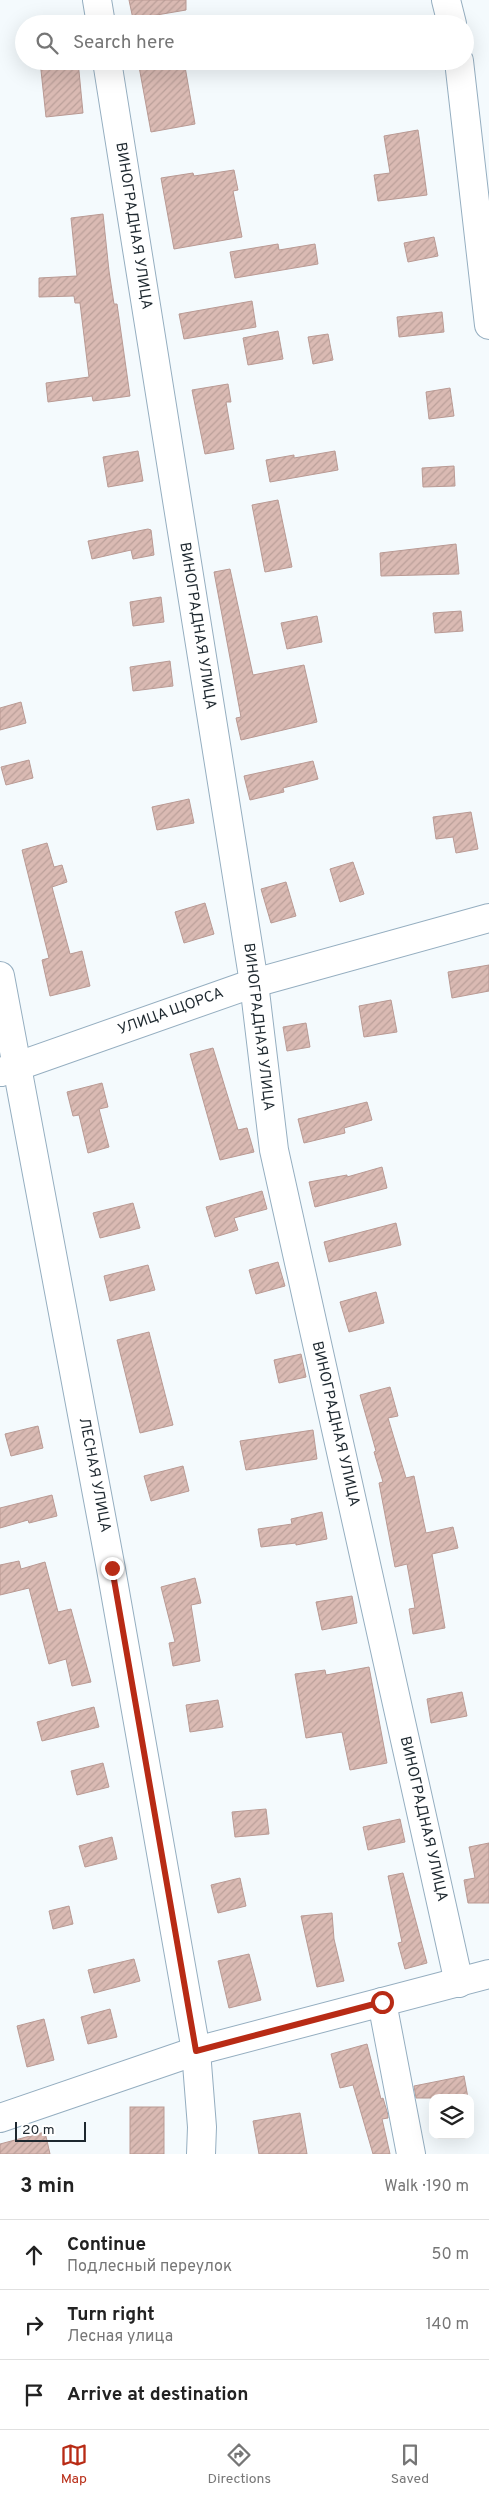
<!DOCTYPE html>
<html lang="en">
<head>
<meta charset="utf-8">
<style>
  :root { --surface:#fff; --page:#f2f2f2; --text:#222; --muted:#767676; --line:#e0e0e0; --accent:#b82b15 }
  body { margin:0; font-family:Overpass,sans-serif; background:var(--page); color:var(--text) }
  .controls { position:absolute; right:15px; bottom:15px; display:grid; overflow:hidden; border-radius:10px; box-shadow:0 5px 20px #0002 }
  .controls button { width:45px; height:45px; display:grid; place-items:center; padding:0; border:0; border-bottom:1px solid var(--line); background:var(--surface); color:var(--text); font:25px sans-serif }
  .scale { position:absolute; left:15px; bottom:12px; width:71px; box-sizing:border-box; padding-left:5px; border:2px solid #1e282f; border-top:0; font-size:14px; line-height:18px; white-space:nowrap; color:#1e282f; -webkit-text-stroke:4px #fff; paint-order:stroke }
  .stop { position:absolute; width:15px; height:15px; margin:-11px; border:4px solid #b82b15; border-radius:50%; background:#fff }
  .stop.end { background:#b82b15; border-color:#fff; box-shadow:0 1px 5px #0008 }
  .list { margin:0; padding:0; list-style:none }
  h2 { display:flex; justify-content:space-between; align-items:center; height:65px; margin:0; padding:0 20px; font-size:21px }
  h2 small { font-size:16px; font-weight:400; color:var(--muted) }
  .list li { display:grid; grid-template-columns:32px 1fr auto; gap:15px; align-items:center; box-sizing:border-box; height:70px; padding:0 20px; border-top:1px solid var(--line) }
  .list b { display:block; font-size:19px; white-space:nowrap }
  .list p { margin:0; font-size:16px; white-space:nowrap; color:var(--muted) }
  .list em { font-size:16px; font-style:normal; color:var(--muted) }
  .icon { flex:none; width:28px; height:28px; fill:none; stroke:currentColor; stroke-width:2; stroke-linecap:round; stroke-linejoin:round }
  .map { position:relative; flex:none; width:489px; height:2154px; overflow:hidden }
  .search { position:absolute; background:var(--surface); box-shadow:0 5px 20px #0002; left:15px; right:15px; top:15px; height:55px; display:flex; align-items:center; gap:12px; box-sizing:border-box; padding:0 18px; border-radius:28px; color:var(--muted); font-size:19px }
  .sheet { height:275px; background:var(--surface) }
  nav { display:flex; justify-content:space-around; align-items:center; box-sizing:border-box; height:70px; border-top:1px solid var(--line); background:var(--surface); font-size:14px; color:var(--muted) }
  nav a { display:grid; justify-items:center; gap:2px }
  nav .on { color:var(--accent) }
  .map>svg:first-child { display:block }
  .building { fill:url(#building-hatch); stroke:#b99a94 }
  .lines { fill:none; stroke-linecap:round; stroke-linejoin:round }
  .minor-casing { stroke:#95aec0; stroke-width:30 }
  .minor { stroke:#fff; stroke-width:28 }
  .route { stroke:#b82b15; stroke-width:6 }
  .labels { text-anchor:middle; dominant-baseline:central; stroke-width:4; stroke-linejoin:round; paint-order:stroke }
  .street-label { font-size:15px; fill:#1e282f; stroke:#fff }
</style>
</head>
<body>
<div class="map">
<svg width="489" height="2154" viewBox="0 0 489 2154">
  <defs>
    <pattern id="building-hatch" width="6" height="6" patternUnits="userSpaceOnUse" patternTransform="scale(1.25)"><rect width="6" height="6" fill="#dabab3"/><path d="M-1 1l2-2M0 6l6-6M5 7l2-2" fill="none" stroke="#bba09a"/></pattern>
  </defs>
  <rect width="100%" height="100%" fill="#f4fafd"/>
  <g class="building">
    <path d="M129,0h57v10l-53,9z"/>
    <path d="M40,61h38l5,52 -37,4z"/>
    <path d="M138,61h46l11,63 -44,8z"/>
    <path d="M418,130l9,65 -49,6 -4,-26 16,-2 -6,-37z"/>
    <path d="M234,170l4,20 -5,1 9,46 -68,12 -13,-71 32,-5 1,3z"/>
    <path d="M103,214l6,57 5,33h3l13,92 -37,5 -1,-5 -44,6 -2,-19 43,-6 -9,-74h-5l-1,-7 -35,1v-19l38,-2 -6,-58z"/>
    <path d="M434,237l4,19 -30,6 -4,-19z"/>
    <path d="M278,244l1,6 36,-6 3,20 -83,14 -5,-26z"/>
    <path d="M252,301l4,26 -72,12 -5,-25z"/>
    <path d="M442,312l2,20 -45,5 -2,-20z"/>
    <path d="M278,331l5,28 -35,6 -5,-27z"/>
    <path d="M328,334l5,26 -20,4 -5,-27z"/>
    <path d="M228,384l3,18h-5l8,47 -29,5 -13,-64z"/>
    <path d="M450,388l4,28 -25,3 -3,-27z"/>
    <path d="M138,451l5,30 -35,6 -5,-30z"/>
    <path d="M335,451l3,19 -68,12 -4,-22 28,-5v3z"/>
    <path d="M454,466l1,20 -32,1 -1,-19z"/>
    <path d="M278,500l14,67 -27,5 -13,-67z"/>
    <path d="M148,529l3,1 3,25 -21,4 -2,-9 -39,9 -4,-18z"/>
    <path d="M456,544l3,30 -78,2 -1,-23z"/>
    <path d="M230,569l23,106 51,-10 13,57 -76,18 -5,-22 5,-1 -27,-145z"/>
    <path d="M161,597l3,25 -31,4 -3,-24z"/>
    <path d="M461,611l2,20 -28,2 -2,-20z"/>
    <path d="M317,616l5,26 -35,7 -6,-26z"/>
    <path d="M170,661l3,25 -40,5 -3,-24z"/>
    <path d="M21,702l5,21 -26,7v-22z"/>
    <path d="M29,760l4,18 -27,7 -5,-18z"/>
    <path d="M313,761l5,18 -35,9 1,4 -34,8 -6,-24z"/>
    <path d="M189,799l5,24 -37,7 -5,-23z"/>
    <path d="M471,812l7,37 -22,4 -3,-16 -17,2 -3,-22z"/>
    <path d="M47,843l7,24 8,-2 5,17 -15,5 18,67 12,-3 8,35 -40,10 -8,-36 7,-2 -27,-108z"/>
    <path d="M353,862l11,32 -24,8 -10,-33z"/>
    <path d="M286,882l10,34 -25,7 -10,-34z"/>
    <path d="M205,903l9,31 -30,9 -9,-31z"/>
    <path d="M489,965v26l-37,7 -4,-26z"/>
    <path d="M391,1000l6,32 -33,5 -5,-31z"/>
    <path d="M306,1023l4,24 -23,4 -4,-24z"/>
    <path d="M213,1048l25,82 9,-2 7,24 -34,8 -30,-106z"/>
    <path d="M102,1083l6,24 -9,2 10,38 -21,6 -9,-38 -6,1 -6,-24z"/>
    <path d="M367,1102l5,18 -28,8 1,5 -41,10 -6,-24z"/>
    <path d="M382,1167l5,21 -72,19 -6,-25 38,-7v2z"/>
    <path d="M262,1191l5,18 -33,9 4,12 -23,7 -9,-30z"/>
    <path d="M133,1203l7,25 -40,10 -7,-25z"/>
    <path d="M396,1223l5,22 -72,17 -5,-20z"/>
    <path d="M278,1262l7,24 -29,8 -7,-24z"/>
    <path d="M148,1265l7,25 -45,11 -6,-25z"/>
    <path d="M376,1292l8,31 -35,9 -9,-30z"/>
    <path d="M149,1332l24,93 -33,8 -23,-93z"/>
    <path d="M301,1354l5,23 -27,6 -5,-23z"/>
    <path d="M390,1387l8,29 -10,2 18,60 8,-2 12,57 27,-6 5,21 -26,6 13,74 -32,6 -4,-25 6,-1 -8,-44 -12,3 -16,-84 4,-1 -9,-30 2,-1 -16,-56z"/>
    <path d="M38,1426l5,22 -32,8 -6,-22z"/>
    <path d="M313,1430l4,29 -71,11 -6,-29z"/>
    <path d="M183,1466l6,25 -38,10 -7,-25z"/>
    <path d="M52,1495l5,21 -28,7 -1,-3 -28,8v-20z"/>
    <path d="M322,1512l5,27 -31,6v-2l-35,4 -3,-18 34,-5 -1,-5z"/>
    <path d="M19,1561l2,8 24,-7 13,50 13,-3 20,73 -19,4 -6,-27 -17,5 -20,-76 -29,7v-30z"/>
    <path d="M195,1578l6,25 -10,2 9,56 -27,5 -4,-23 6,-1 -14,-55z"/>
    <path d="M352,1596l5,27 -35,7 -6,-28z"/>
    <path d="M369,1667l18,96 -37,7 -8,-38 -36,6 -11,-64 30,-4 1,5z"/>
    <path d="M462,1692l5,24 -36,7 -4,-24z"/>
    <path d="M218,1700l5,27 -33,5 -4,-27z"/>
    <path d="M94,1707l5,20 -57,14 -5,-19z"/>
    <path d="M103,1763l6,24 -32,8 -6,-24z"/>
    <path d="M266,1809l3,25 -34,3 -3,-25z"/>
    <path d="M400,1819l5,23 -37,8 -5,-23z"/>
    <path d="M112,1837l5,22 -32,8 -6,-21z"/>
    <path d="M489,1843v60h-21l-4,-23 11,-2 -6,-31z"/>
    <path d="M403,1873l24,90 -22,6 -7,-26 4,-1 -14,-66z"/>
    <path d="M240,1878l6,28 -28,7 -7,-28z"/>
    <path d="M69,1906l4,18 -20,5 -4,-18z"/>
    <path d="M332,1913l2,26 10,42 -27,6 -16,-71z"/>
    <path d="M249,1954l12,46 -32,8 -11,-47z"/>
    <path d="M134,1959l6,22 -46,12 -6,-23z"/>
    <path d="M110,2009l7,28 -29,7 -7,-27z"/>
    <path d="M44,2019l10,41 -27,7 -10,-41z"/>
    <path d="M367,2044l14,55 2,-1 5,17v3l-6,1 8,35h-17l-20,-69 -13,3 -9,-34z"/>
    <path d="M464,2076l4,22h-52l-2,-12z"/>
    <rect x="130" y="2107" width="34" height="47"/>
    <path d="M300,2113l7,41h-48l-6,-33z"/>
    <path d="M45,2132l5,22h-50v-10z"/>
  </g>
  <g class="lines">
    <defs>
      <g id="minor">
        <path d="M97,0l4,24"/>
        <path d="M446,0l6,24"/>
        <path d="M107,61l147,922 20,167 185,833"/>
        <path d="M459,61l30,264"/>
        <path d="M0,976l111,593 85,482 6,76 -1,27"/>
        <path d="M1,1072l253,-89 235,-65"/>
        <path d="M382,2002l29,152"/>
        <path d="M0,2118l196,-67 293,-77"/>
      </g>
    </defs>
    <use href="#minor" class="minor-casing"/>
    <use href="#minor" class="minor"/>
  </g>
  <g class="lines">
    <path class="route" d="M112,1568l84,483 186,-49"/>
  </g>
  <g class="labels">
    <g class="street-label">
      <text transform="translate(133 226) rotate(81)">ВИНОГРАДНАЯ УЛИЦА</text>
      <text transform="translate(197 626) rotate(81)">ВИНОГРАДНАЯ УЛИЦА</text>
      <text transform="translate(171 1012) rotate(-20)">УЛИЦА ЩОРСА</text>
      <text transform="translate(258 1027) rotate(83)">ВИНОГРАДНАЯ УЛИЦА</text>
      <text transform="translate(335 1424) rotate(77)">ВИНОГРАДНАЯ УЛИЦА</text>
      <text transform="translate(94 1475) rotate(79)">ЛЕСНАЯ УЛИЦА</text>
      <text transform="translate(423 1819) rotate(77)">ВИНОГРАДНАЯ УЛИЦА</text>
    </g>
  </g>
</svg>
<div class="controls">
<button><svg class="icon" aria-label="layers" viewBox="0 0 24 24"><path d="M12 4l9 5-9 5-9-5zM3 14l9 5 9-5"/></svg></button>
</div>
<div class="scale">20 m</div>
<div class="stop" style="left:382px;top:2002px"></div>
<div class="stop end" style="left:112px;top:1568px"></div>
<div class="search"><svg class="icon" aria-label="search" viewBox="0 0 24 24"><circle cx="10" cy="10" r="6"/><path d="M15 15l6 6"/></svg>Search here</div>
</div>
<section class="sheet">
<h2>3 min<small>Walk · 190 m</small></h2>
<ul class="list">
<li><svg class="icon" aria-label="ahead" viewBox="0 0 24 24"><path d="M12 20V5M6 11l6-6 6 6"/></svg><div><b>Continue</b><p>Подлесный переулок</p></div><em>50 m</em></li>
<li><svg class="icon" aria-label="right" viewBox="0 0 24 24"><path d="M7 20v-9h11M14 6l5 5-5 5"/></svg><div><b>Turn right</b><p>Лесная улица</p></div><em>140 m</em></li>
<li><svg class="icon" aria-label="arrive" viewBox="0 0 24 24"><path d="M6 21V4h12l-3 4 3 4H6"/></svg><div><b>Arrive at destination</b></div></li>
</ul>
</section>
<nav>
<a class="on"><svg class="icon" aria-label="map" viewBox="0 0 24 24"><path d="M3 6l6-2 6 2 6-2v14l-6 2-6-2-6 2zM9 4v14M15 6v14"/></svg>Map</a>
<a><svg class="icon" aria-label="directions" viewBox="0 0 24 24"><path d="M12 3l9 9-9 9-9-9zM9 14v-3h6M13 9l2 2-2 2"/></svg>Directions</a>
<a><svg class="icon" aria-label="saved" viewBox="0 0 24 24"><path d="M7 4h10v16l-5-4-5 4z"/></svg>Saved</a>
</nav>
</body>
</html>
